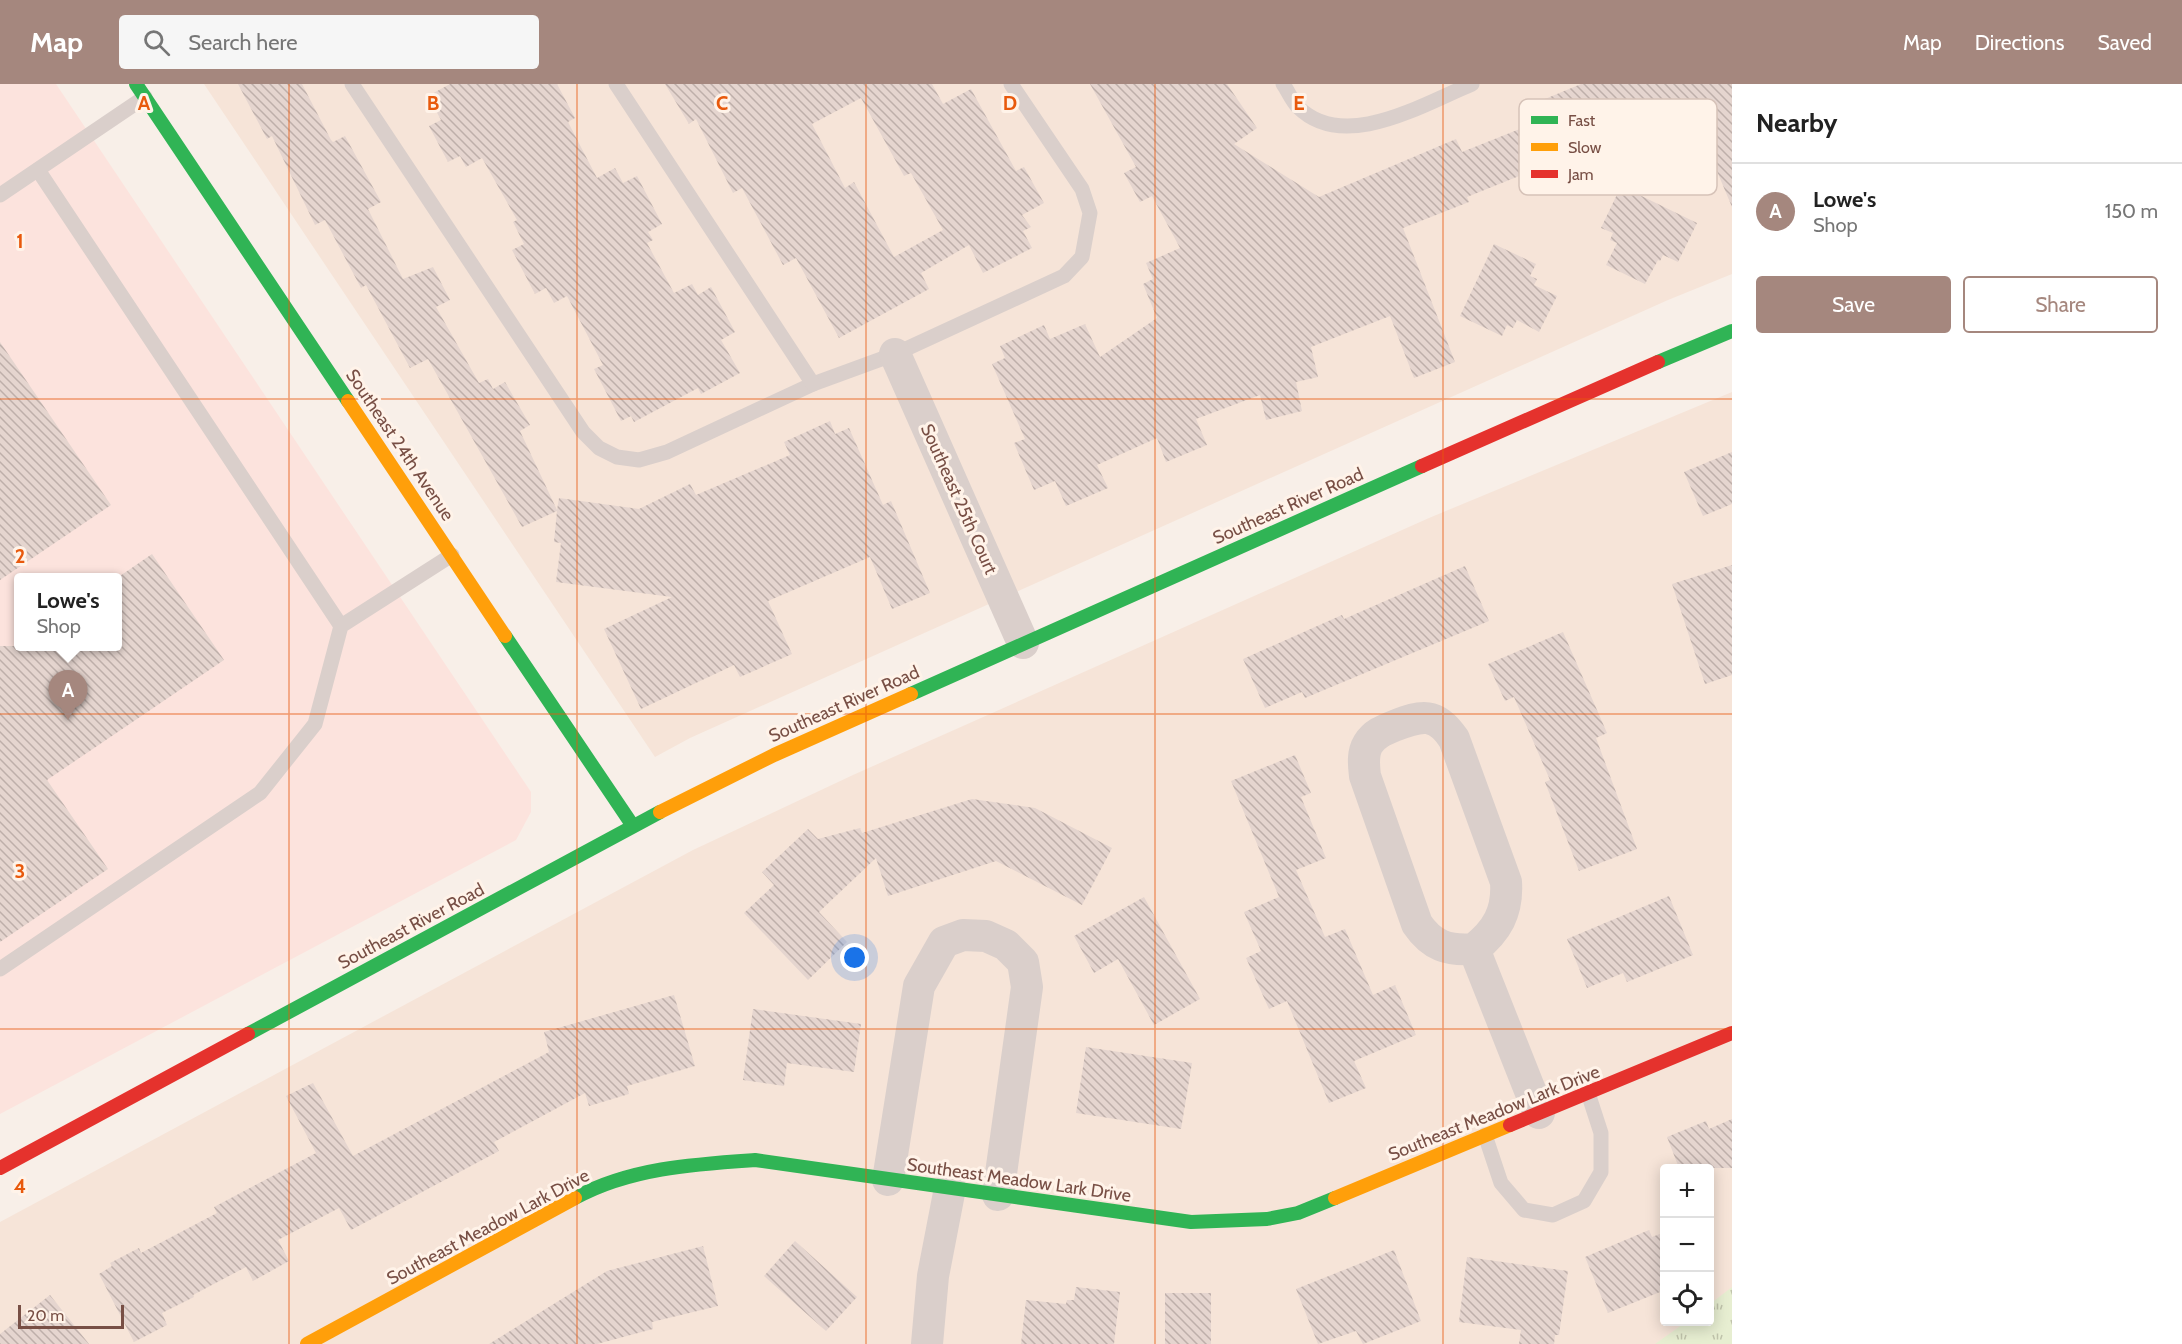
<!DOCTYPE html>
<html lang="en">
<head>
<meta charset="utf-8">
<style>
  :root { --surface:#fff; --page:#f6f6f6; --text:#222; --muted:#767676; --line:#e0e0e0; --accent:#a5877e }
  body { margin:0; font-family:Cabin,sans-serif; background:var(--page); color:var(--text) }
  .controls { position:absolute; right:18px; bottom:18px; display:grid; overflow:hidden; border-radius:6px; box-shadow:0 3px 15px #0003 }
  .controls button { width:54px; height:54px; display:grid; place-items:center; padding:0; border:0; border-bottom:2px solid var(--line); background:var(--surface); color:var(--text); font:30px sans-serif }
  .scale { position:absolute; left:18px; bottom:15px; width:106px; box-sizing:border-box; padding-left:6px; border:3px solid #784f45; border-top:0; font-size:16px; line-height:21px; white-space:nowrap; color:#784f45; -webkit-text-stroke:4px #fff3e9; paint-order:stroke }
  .you { position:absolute; left:855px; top:874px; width:21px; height:21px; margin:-15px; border:4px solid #fff; border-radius:50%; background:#1a73e8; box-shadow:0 0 0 9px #1a73e833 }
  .badge { display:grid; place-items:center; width:39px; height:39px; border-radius:50%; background:var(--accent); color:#fff; font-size:20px; font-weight:700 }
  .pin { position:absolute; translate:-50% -50px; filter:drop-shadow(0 2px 3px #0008) }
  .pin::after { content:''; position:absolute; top:32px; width:21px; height:18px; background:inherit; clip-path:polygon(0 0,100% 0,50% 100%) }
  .popup { position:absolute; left:14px; top:489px; width:108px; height:78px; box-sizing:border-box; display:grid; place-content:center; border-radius:6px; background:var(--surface); filter:drop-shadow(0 2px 4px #0005); font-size:20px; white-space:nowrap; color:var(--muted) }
  .popup b { font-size:22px; color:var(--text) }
  .popup::after { content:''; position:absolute; left:50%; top:100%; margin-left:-12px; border:12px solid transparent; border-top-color:var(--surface) }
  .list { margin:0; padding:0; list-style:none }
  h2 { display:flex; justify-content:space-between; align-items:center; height:78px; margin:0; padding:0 24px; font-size:26px }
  h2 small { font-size:20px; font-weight:400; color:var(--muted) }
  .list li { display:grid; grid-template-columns:39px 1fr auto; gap:18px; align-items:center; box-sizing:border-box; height:96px; padding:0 24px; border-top:2px solid var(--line) }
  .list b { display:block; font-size:22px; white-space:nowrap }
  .list p { margin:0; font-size:20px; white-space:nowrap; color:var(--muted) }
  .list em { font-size:20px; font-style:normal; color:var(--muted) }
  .actions { display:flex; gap:12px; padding:18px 24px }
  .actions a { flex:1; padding:14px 0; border:2px solid var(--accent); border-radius:6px; text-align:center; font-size:21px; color:var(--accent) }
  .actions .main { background:var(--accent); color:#fff }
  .icon { flex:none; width:33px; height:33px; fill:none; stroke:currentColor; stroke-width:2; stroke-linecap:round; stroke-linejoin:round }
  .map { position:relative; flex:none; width:1732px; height:1260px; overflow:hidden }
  header { display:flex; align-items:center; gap:36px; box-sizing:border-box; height:84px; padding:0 30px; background:var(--accent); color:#fff }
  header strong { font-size:28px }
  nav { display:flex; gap:33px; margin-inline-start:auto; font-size:21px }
  .search { width:420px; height:54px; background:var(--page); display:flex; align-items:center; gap:15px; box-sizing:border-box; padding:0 21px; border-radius:6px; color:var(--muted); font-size:22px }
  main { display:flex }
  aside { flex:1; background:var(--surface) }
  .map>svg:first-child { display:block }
  .residential { fill:#f6e4d8; fill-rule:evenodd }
  .commercial { fill:#fce3dd; fill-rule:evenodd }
  .grass { fill:url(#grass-tufts) }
  .building { fill:url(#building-back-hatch); fill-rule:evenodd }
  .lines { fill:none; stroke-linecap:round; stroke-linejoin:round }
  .lane { stroke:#dacfcb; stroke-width:15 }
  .street { stroke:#dacfcb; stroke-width:32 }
  .fast { stroke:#30b455; stroke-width:14 }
  .slow { stroke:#ff9f0a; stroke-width:14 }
  .jam { stroke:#e5322d; stroke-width:14 }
  .grid { fill:none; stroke:#e8590c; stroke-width:1.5; stroke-opacity:0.55 }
  .labels { text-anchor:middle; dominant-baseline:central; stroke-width:6; stroke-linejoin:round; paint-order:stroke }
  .street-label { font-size:18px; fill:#784f45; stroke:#fff3e9 }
  .key { fill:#fff3e9; stroke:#d6c2b8; stroke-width:1.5 }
  .key-label { font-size:16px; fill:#784f45 }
  .grid-label { font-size:20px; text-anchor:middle; font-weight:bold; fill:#e8590c; stroke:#fff3e9; stroke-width:6; stroke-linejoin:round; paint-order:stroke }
</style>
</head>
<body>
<header>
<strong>Map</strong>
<div class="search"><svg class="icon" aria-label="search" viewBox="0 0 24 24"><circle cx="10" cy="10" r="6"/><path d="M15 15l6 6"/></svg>Search here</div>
<nav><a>Map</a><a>Directions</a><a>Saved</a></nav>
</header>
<main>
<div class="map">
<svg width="1732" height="1260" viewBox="0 0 1732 1260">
  <defs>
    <pattern id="grass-tufts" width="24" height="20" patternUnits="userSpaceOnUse" patternTransform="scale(1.5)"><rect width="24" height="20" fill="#e7eed1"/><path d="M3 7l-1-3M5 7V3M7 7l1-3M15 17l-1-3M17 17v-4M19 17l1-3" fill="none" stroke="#c0c3ab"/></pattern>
    <pattern id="building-back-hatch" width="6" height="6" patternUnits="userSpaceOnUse" patternTransform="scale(1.5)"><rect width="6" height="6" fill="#e5d5cf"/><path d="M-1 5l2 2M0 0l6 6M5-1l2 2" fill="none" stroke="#beafaa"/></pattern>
  </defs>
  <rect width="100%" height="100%" fill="#f8efe8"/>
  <g class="residential">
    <path d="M204,0h1528v190l-64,26 -978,438 -35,19z"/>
    <path d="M1732,308v952h-1732v-122l693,-372 160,-75 576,-257zM1664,1084h46v154h-46z"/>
  </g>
  <path class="commercial" d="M0,0h56l475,708v20l-15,28 -516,274zM19,494h99v68h-99z"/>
  <path class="grass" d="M1732,1203v57h-77l31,-22h24v-18z"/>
  <g class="building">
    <path d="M238,0h64l29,56 2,2 12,-6 36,66 -13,7 35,70 30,-12 17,33 -14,7 43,76 9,-4 5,10 12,-7 25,43 -10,6 37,79 2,-12 80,11 51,-25 6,11 94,-40 -6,-13 46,-21 5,13 14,-6 34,77 8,-4 39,92 -38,16 -22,-52 -102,44 24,53 -52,23 -6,-12 -93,44 -37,-80 68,-32 -116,-15 5,-39 -7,-1 3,-31 -35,16 -94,-168 -18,9 -44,-83 -5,3 -36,-68 -10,5 -43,-89 -5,3z"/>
    <path d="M450,0h107l18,34 -7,4 29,56 18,-10 8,15 14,-7 25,48 -14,8 5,8 -6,3 27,50 18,-9 6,11 13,-8 24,45 -14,8 19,33 -39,21 -3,-6 -64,34 -3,-6 -10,5 -27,-52 9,-4 -36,-69 -13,7 -8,-15 -11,6 -23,-44 12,-6 -11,-22 4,-2 -35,-62 -16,9 -6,-11 -12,6 -19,-36 12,-6 -13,-24z"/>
    <path d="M665,0h267l11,20 28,-15 45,82 8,-4 20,36 -22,12 9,12 -8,4 9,17 -49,25 -14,-28 -48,28 8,16 -90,49 -43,-80 -13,7 -41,-77 -9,5 -37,-74 -7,5zM861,14l43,78 7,-3 32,57 -49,27 -40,-75 -9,6 -33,-64z"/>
    <path d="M1090,0h137l30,44 -23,16 85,53 137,-58 6,13 75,-30 -2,-3 4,-2 -6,-13 48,-20h151v123l-42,-100 -223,90 2,5 -66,26 52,134 -41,16 -24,-62 -79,31 7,30 -22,5 6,29 -36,9 -6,-25 -64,24 11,26 -41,17 -9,-24 -60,27 11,23 -42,18 -11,-25 -21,9 -20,-47 11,-4 -33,-75 13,-6 -5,-12 44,-21 6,14 35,-15 15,33 57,-39 -14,-34 10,-5 -7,-16 34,-15 -28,-52 -12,6 -16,-29 12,-6z"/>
    <path d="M1621,102l76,37 -19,39 -15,-7 -3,6 -2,-1 -13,24 -39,-19 11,-22 -7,-3 3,-7 -12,-5z"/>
    <path d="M1494,160l42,20 -6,12 7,3 -3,6 23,11 -18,36 -22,-12 -4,8 -6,-3 -5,11 -42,-20z"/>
    <path d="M0,258l111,163 -111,75z"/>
    <path d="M1732,368v52l-29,12 -19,-44z"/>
    <path d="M152,470l72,106 -177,120 61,89 -108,73v-296h117v-68z"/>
    <path d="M1732,481v110l-27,9 -33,-100z"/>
    <path d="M1465,482l24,55 -184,77 -3,-6 -37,16 -22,-49 99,-44 2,4z"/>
    <path d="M1563,548l44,101 -11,5 41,111 -58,22 -34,-89 5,-2 -36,-83 -9,4 -17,-37z"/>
    <path d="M1295,671l16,38 -10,4 25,61 -30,12 29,67 20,-8 28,66 22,-10 21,50 -62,26 12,27 -37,15 -42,-102 -18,8 -23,-51 15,-7 -17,-39 35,-15 -48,-116z"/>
    <path d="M972,715l63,9 77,40 -30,57 -86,-44 -108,35 -12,-38 -57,54 28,30 -39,38 -64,-67 30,-28 -12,-13 46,-43 10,10 42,-11 2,5z"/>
    <path d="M1669,812l24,59 -66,27 -4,-9 -36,15 -20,-49z"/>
    <path d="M1144,813l56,102 -46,26 -36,-66 -24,14 -20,-37z"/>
    <path d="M674,911l21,71 -68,20 2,8 -40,12 -4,-13 -91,49 5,9 -148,79 -12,-22 -61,32 11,21 -36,20 -7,-14 -53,28 1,2 -32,16 5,12 -33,17 -35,-68 13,-8 -2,-3 29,-15 2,5 76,-40 -3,-6 102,-54 -30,-57 27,-13 40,73 196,-104 -5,-20z"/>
    <path d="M753,925l108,15 -7,48 -67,-9 -3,23 -41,-6z"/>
    <path d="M1086,963l106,16 -11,66 -105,-16z"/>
    <path d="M1732,1035v49h-53l-12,-31 39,-16 3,8z"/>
    <path d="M1649,1146l3,7 13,-5v58l-57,23 -23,-56z"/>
    <path d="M795,1157l62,56 -31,34 -62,-55z"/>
    <path d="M703,1162l15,60 -66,16 1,7 -56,15h-108l118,-73z"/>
    <path d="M1394,1166l27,71 -58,23 -7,-13 -38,13 -22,-55z"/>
    <path d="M1467,1173l101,14 -9,64h-4l-1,9h-35l2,-14 -62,-8z"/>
    <path d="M1076,1203l44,5 -6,52h-93l5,-44 40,4 1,-4h7z"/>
    <rect x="1165" y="1209" width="46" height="51"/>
    <path d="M50,1211l39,49h-89v-10z"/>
  </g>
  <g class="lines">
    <g class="lane">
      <path d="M352,0l231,348 16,16 18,9 22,3 28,-8 146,-68 82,-30 169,-78 18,-19 8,-44 -8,-24 -71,-105"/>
      <path d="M616,0l197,300"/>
      <path d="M1283,0c5,7 9,17 15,23 46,46 125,-3 174,-23"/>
      <path d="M38,86l303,456"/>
      <path d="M0,111l145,-98"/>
      <path d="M0,885l260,-176 55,-69 26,-98 111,-71"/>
      <path d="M1485,1051l16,48 23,27 29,5 31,-14 17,-29v-39l-13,-40"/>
    </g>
    <g class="street">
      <path d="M895,270l128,289"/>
      <path d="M1474,865c-26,2 -42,-3 -57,-25l-52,-148c-1,-10 -3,-22 3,-32 6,-10 16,-14 26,-18 28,-11 42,-14 60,13l52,143c2,30 -9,49 -32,67l65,164"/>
      <path d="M888,1096l31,-194 25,-44 19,-7 23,1 20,9 17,17 4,25 -29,208"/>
      <path d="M927,1260l6,-68 17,-88"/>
    </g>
    <g class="fast">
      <path d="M136,0l212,317"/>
      <path d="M1658,278l74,-31"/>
      <path d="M505,552l128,190"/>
      <path d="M911,610l511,-228"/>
      <path d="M248,950l412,-222"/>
      <path d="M575,1114c54,-30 120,-34 180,-38l436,62 76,-3 31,-6 37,-15"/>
    </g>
    <g class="slow">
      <path d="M348,317l157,235"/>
      <path d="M660,728l114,-57 137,-61"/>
      <path d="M1335,1114l175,-73"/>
      <path d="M307,1260l268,-146"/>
    </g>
    <g class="jam">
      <path d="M1422,382l236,-104"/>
      <path d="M1510,1041l222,-92"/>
      <path d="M0,1084l248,-134"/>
    </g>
  </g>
  <path class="grid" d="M289,0v1260M577,0v1260M866,0v1260M1155,0v1260M1443,0v1260M0,315h1732M0,630h1732M0,945h1732"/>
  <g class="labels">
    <g class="street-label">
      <text transform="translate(400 361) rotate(56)">Southeast 24th Avenue</text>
      <text transform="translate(959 415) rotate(66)">Southeast 25th Court</text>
      <text transform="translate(1288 422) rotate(-24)">Southeast River Road</text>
      <text transform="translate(844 620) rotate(-24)">Southeast River Road</text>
      <text transform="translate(411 842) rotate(-28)">Southeast River Road</text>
      <text transform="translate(1494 1029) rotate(-22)">Southeast Meadow Lark Drive</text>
      <text transform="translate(1019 1096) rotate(8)">Southeast Meadow Lark Drive</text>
      <text transform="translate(488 1143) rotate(-28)">Southeast Meadow Lark Drive</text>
    </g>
  </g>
  <rect x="1519" y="15" width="198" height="96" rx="9" class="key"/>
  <rect x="1531" y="32" width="27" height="8" fill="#30b455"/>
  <rect x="1531" y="59" width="27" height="8" fill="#ff9f0a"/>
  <rect x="1531" y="86" width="27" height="8" fill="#e5322d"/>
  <g class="key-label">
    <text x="1568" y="42">Fast</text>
    <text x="1568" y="69">Slow</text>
    <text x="1568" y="96">Jam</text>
  </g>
  <g class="grid-label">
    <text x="144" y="26">A</text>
    <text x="433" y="26">B</text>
    <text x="722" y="26">C</text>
    <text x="1010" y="26">D</text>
    <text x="1299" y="26">E</text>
    <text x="20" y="164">1</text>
    <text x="20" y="479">2</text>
    <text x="20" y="794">3</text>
    <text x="20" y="1109">4</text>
  </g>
</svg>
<div class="controls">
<button>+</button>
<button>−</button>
<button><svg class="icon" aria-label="locate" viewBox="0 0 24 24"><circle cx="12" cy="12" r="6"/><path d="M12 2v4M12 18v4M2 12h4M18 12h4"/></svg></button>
</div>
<div class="scale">20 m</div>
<div class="you"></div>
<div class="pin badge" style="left:68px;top:636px">A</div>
<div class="popup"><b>Lowe's</b>Shop</div>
</div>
<aside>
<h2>Nearby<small></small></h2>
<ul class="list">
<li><span class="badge">A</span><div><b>Lowe's</b><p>Shop</p></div><em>150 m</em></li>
</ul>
<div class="actions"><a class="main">Save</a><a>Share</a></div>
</aside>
</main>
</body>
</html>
